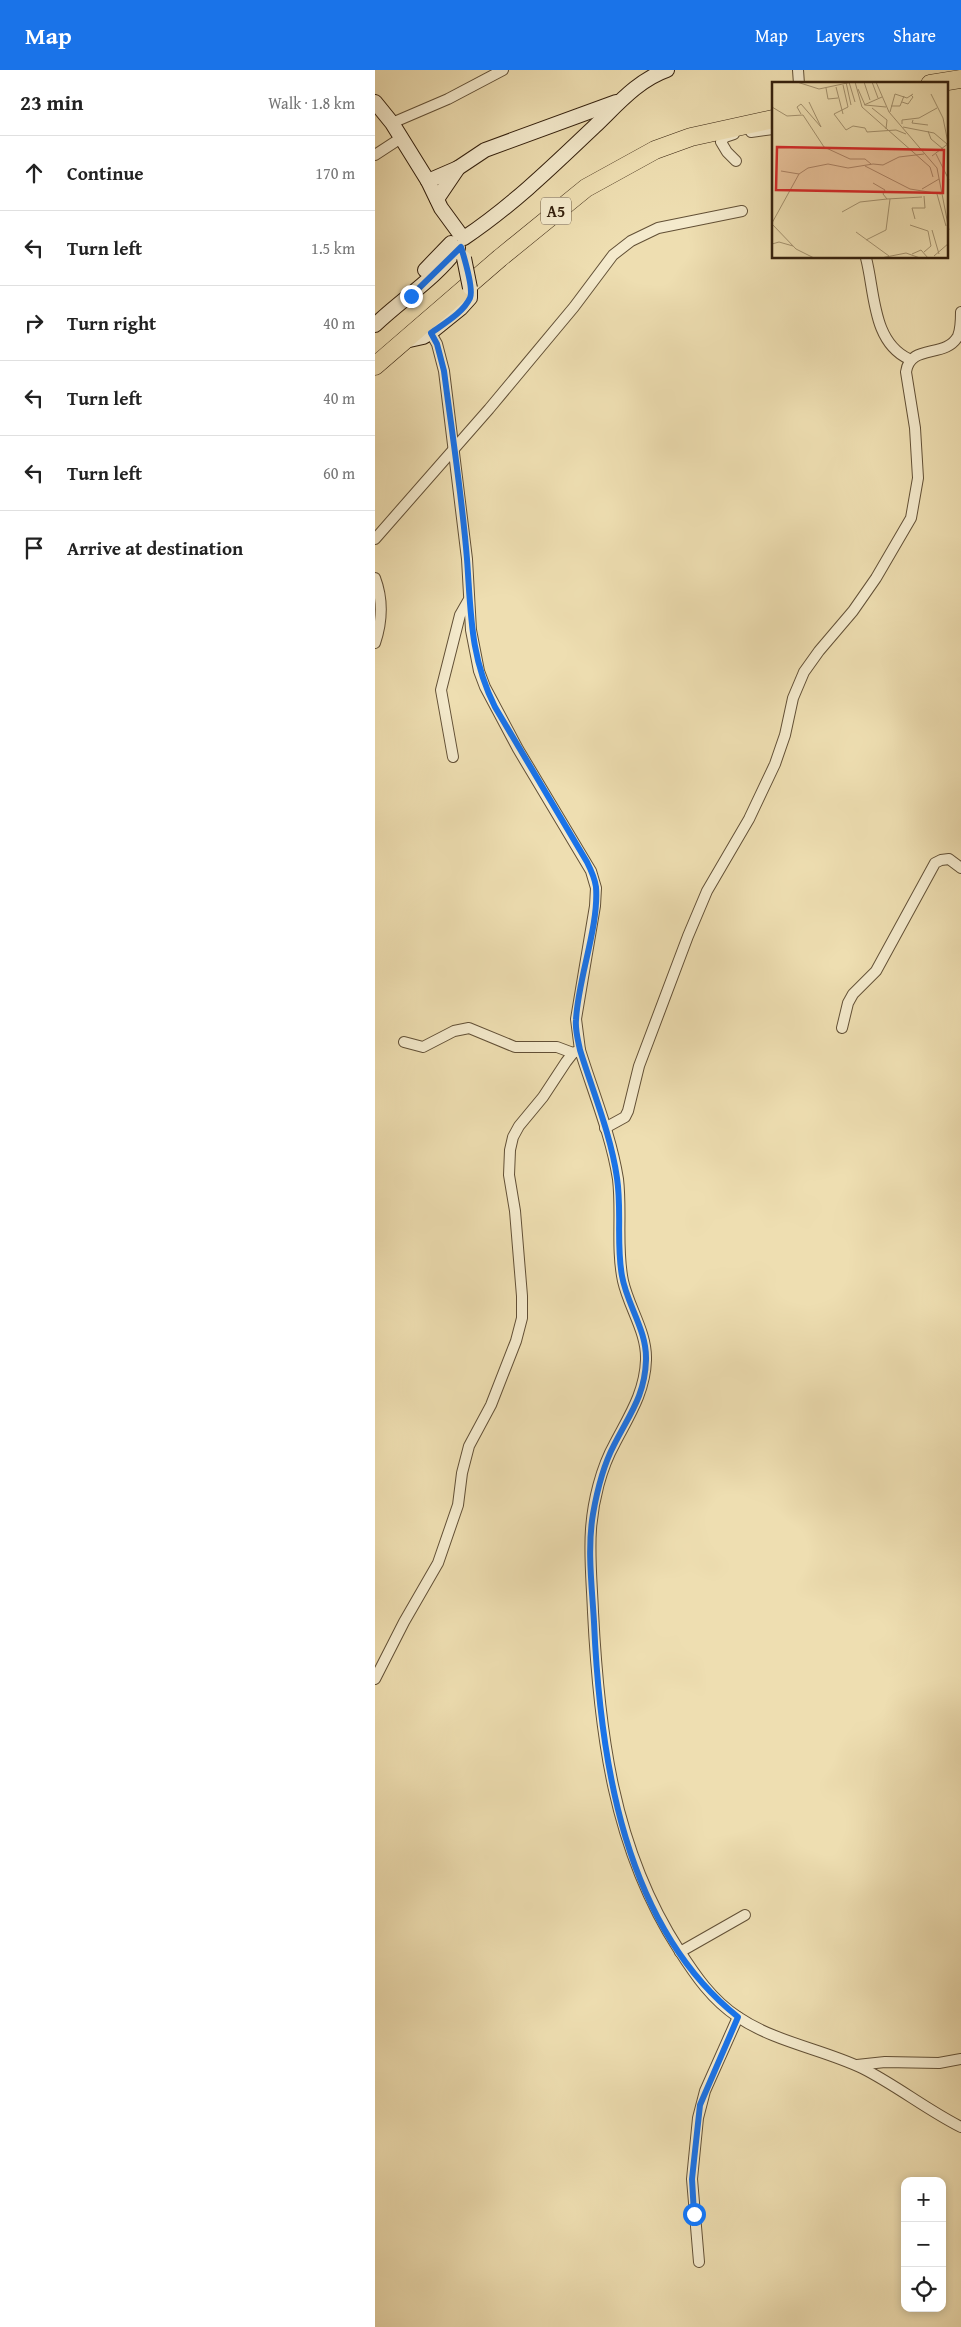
<!DOCTYPE html>
<html lang="en">
<head>
<meta charset="utf-8">
<style>
  :root { --surface:#fff; --page:#f2f2f2; --text:#222; --muted:#767676; --line:#e0e0e0; --accent:#1a73e8 }
  body { margin:0; font-family:"Gentium Book Plus",serif; background:var(--page); color:var(--text) }
  .controls { position:absolute; right:15px; bottom:15px; display:grid; overflow:hidden; border-radius:10px; box-shadow:0 2px 8px #0003 }
  .controls button { width:45px; height:45px; display:grid; place-items:center; padding:0; border:0; border-bottom:1px solid var(--line); background:var(--surface); color:var(--text); font:25px sans-serif }
  .stop { position:absolute; width:15px; height:15px; margin:-11px; border:4px solid #1a73e8; border-radius:50%; background:#fff }
  .stop.end { background:#1a73e8; border-color:#fff; box-shadow:0 1px 5px #0008 }
  .list { margin:0; padding:0; list-style:none }
  h2 { display:flex; justify-content:space-between; align-items:center; height:65px; margin:0; padding:0 20px; font-size:21px }
  h2 small { font-size:16px; font-weight:400; color:var(--muted) }
  .list li { display:grid; grid-template-columns:32px 1fr auto; gap:15px; align-items:center; box-sizing:border-box; height:75px; padding:0 20px; border-top:1px solid var(--line) }
  .list b { display:block; font-size:19px; white-space:nowrap }
  .list em { font-size:16px; font-style:normal; color:var(--muted) }
  .icon { flex:none; width:28px; height:28px; fill:none; stroke:currentColor; stroke-width:2; stroke-linecap:round; stroke-linejoin:round }
  .map { position:relative; flex:none; width:586px; height:2257px; overflow:hidden }
  header { display:flex; align-items:center; gap:30px; box-sizing:border-box; height:70px; padding:0 25px; background:var(--accent); color:#fff }
  header strong { font-size:24px }
  nav { display:flex; gap:28px; margin-inline-start:auto; font-size:18px }
  main { display:flex }
  aside { flex:1; background:var(--surface) }
  .map>svg:first-child { display:block }
  .lines { fill:none; stroke-linecap:round; stroke-linejoin:round }
  .street-casing { stroke:#625036; stroke-width:12 }
  .secondary-casing { stroke:#34200d; stroke-width:16 }
  .highway-casing { stroke:#34200d; stroke-width:19 }
  .street { stroke:#f4eacc; stroke-width:10 }
  .secondary { stroke:#f4eacc; stroke-width:14 }
  .highway { stroke:#eedeb1; stroke-width:18 }
  .secondary-bridge-casing { stroke:#34200d; stroke-width:16; stroke-linecap:butt }
  .secondary-bridge { stroke:#f4eacc; stroke-width:14 }
  .route { stroke:#1a73e8; stroke-width:6 }
  .labels { text-anchor:middle; dominant-baseline:central; stroke-width:4; stroke-linejoin:round; paint-order:stroke }
  .shield { fill:#f4eacc; stroke:#6e5d46; stroke-width:1 }
  .shield-label { font-size:16px; font-weight:bold; fill:#34200d }
  .inset-road { fill:none; stroke:#a4926f; stroke-width:1 }
  .view { fill:#d62828; fill-opacity:0.15; stroke:#d62828; stroke-width:2.5 }
  .inset-edge { fill:none; stroke:#34200d; stroke-width:2.5 }
</style>
</head>
<body>
<header>
<strong>Map</strong>
<nav><a>Map</a><a>Layers</a><a>Share</a></nav>
</header>
<main>
<aside>
<h2>23 min<small>Walk · 1.8 km</small></h2>
<ul class="list">
<li><svg class="icon" aria-label="ahead" viewBox="0 0 24 24"><path d="M12 20V5M6 11l6-6 6 6"/></svg><div><b>Continue</b></div><em>170 m</em></li>
<li><svg class="icon" aria-label="left" viewBox="0 0 24 24"><path d="M17 20v-9H6M10 6l-5 5 5 5"/></svg><div><b>Turn left</b></div><em>1.5 km</em></li>
<li><svg class="icon" aria-label="right" viewBox="0 0 24 24"><path d="M7 20v-9h11M14 6l5 5-5 5"/></svg><div><b>Turn right</b></div><em>40 m</em></li>
<li><svg class="icon" aria-label="left" viewBox="0 0 24 24"><path d="M17 20v-9H6M10 6l-5 5 5 5"/></svg><div><b>Turn left</b></div><em>40 m</em></li>
<li><svg class="icon" aria-label="left" viewBox="0 0 24 24"><path d="M17 20v-9H6M10 6l-5 5 5 5"/></svg><div><b>Turn left</b></div><em>60 m</em></li>
<li><svg class="icon" aria-label="arrive" viewBox="0 0 24 24"><path d="M6 21V4h12l-3 4 3 4H6"/></svg><div><b>Arrive at destination</b></div></li>
</ul>
</aside>
<div class="map">
<svg width="586" height="2257" viewBox="0 0 586 2257">
  <rect width="100%" height="100%" fill="#eedeb1"/>
  <filter id="stains"><feTurbulence type="fractalNoise" baseFrequency=".004" numOctaves="4"/><feColorMatrix values="0 0 0 0 .2 0 0 0 0 .09 0 0 0 0 .02 0 0 0 .5 -.17"/></filter>
  <radialGradient id="worn" r=".72"><stop offset=".6" stop-color="#630" stop-opacity="0"/><stop offset="1" stop-color="#630" stop-opacity=".3"/></radialGradient>
  <g class="lines">
    <defs>
      <g id="street">
        <path d="M423,0l1,14"/>
        <path d="M17,53l56,-24 55,-29"/>
        <path d="M376,62l22,-3"/>
        <path d="M359,64l-9,3 -4,5 6,10 9,9"/>
        <path d="M0,85l26,-17"/>
        <path d="M491,188c9,34 6,84 43,101"/>
        <path d="M53,258l9,16 7,27 23,188 4,71 8,41 6,16 33,62 73,122 5,17 -1,18 -19,113 4,31c13,42 31,85 38,129 4,34 -2,69 5,102 6,27 24,51 23,79 -1,32 -17,56 -31,83 -14,25 -22,58 -24,86 -2,27 1,56 2,83 6,119 20,236 86,338 16,25 33,50 59,67 37,25 84,32 124,51 34,17 65,42 99,59"/>
        <path d="M0,469l114,-130 85,-102 39,-52 18,-14 27,-13 84,-17"/>
        <path d="M0,508c8,21 7,44 0,65"/>
        <path d="M78,687l-12,-67 19,-75 8,-14"/>
        <path d="M467,958l6,-25 5,-9 23,-23 59,-108 6,-3 8,-1 12,9"/>
        <path d="M29,972l19,5 31,-16 15,-3 46,19h42l16,6"/>
        <path d="M230,1058l20,-11 3,-6 11,-45 49,-130 19,-45 42,-72 26,-55 10,-29 8,-37 11,-26 15,-21 34,-40 23,-33 35,-60 7,-40 -3,-50 -9,-56c4,-29 40,-13 52,-36 3,-7 3,-17 3,-24"/>
        <path d="M0,1609l29,-57 34,-59 20,-58 4,-32 7,-27 22,-41 25,-64 6,-23v-22l-7,-85 -6,-36 1,-25 3,-13 6,-11 24,-29 23,-35 7,-9 7,-3"/>
        <path d="M305,1882l65,-37"/>
        <path d="M482,1995l28,-3 54,1 22,-4"/>
        <path d="M324,2192l-7,-83 6,-61 7,-27 33,-74"/>
      </g>
      <g id="secondary">
        <path d="M0,32l17,21 36,58 13,27 19,26"/>
        <path d="M53,111l30,-13"/>
        <path d="M62,129l21,-31 27,-18 131,-48"/>
        <path d="M89,168c48,-32 90,-73 131,-112 22,-21 43,-46 72,-56"/>
        <path d="M50,200l26,-27"/>
        <path d="M0,255c27,-26 60,-46 83,-77"/>
        <path d="M30,271l18,-4 7,-4 31,-25 9,-10v-10"/>
      </g>
      <g id="highway">
        <path d="M555,14l31,-5"/>
        <path d="M0,296l125,-108 86,-70 69,-38 36,-13 82,-18"/>
      </g>
    </defs>
    <use href="#street" class="street-casing"/>
    <use href="#secondary" class="secondary-casing"/>
    <use href="#highway" class="highway-casing"/>
    <use href="#street" class="street"/>
    <use href="#secondary" class="secondary"/>
    <use href="#highway" class="highway"/>
    <defs>
      <path id="secondary-bridge" d="M89,188l6,30"/>
    </defs>
    <use href="#secondary-bridge" class="secondary-bridge-casing"/>
    <use href="#secondary-bridge" class="secondary-bridge"/>
  </g>
  <g class="lines">
    <path class="route" d="M36,226l50,-49c3,10 13,42 9,51 -7,15 -27,26 -39,35l6,11 7,27c8,62 18,125 23,188 4,54 3,98 28,148l92,155c4,8 8,17 9,25 3,40 -18,91 -20,133 -1,10 2,20 4,30 13,42 31,85 37,128 5,33 -1,66 5,98 5,29 25,54 24,84 -1,36 -17,55 -32,85 -11,21 -17,46 -21,69 -6,35 -1,73 1,108 6,138 30,304 144,395l-38,88 -8,74 2,35"/>
  </g>
  <g class="labels">
    <rect class="shield" x="166" y="127.5" width="30" height="27" rx="4"/>
    <g class="shield-label">
      <text x="181" y="141">A5</text>
    </g>
  </g>
  <g transform="translate(397 12)">
    <rect width="176" height="176" fill="#eedeb1"/>
    <path class="inset-road" d="M25,0l22,7 33,-7M74,0l5,23M77,0l6,20M83,0l7,25 68,60 3,10M92,0l6,18M100,0l6,16M104,0l13,30 48,56 12,62M71,3l5,22 -14,7 12,16 7,-4 12,2 2,4 29,-2 10,4M64,5l7,27M54,6l2,11 10,-1M86,7l7,16 21,2M159,12l12,24 5,25M130,20l6,2 5,-7 -2,-2M92,23l18,-8M119,24h9l4,-10M0,25l15,9 16,-1 21,32 26,12h15l6,5M100,26l15,12 -1,9M118,30l5,-18 12,4 6,-4M29,32l-4,-7 4,-3 20,23 -12,-25M141,38l-1,3 16,2M130,42v-4l17,-2 18,-10M131,45l31,6 13,11M156,49l3,8 12,10M164,72l13,26M160,74l17,-13M93,84l45,23 31,5M9,89l18,3M101,101l12,7 -2,4 4,5 35,-2M150,107l17,-10M165,112l9,32M70,130l18,-10 27,-3M143,137l-3,-11h13l-1,-12M0,141l27,-49 9,-6 20,-4 20,4 25,-4 10,1 16,-8 25,-3M0,142l24,25 18,9M138,143l18,6 3,15 -7,6M160,148l7,24M84,150l33,24M94,158l20,-10 4,-31M0,162l7,-2 14,4M140,172l9,-4 7,8M162,174l15,-13M109,176l25,-5 14,5"/>
    <path class="view" d="M5,65l167,3 -1,43 -167,-3z"/>
    <rect width="176" height="176" class="inset-edge"/>
  </g>
  <rect width="100%" height="100%" filter="url(#stains)"/>
  <rect width="100%" height="100%" fill="url(#worn)"/>
</svg>
<div class="controls">
<button>+</button>
<button>−</button>
<button><svg class="icon" aria-label="locate" viewBox="0 0 24 24"><circle cx="12" cy="12" r="6"/><path d="M12 2v4M12 18v4M2 12h4M18 12h4"/></svg></button>
</div>
<div class="stop" style="left:319px;top:2144px"></div>
<div class="stop end" style="left:36px;top:226px"></div>
</div>
</main>
</body>
</html>
